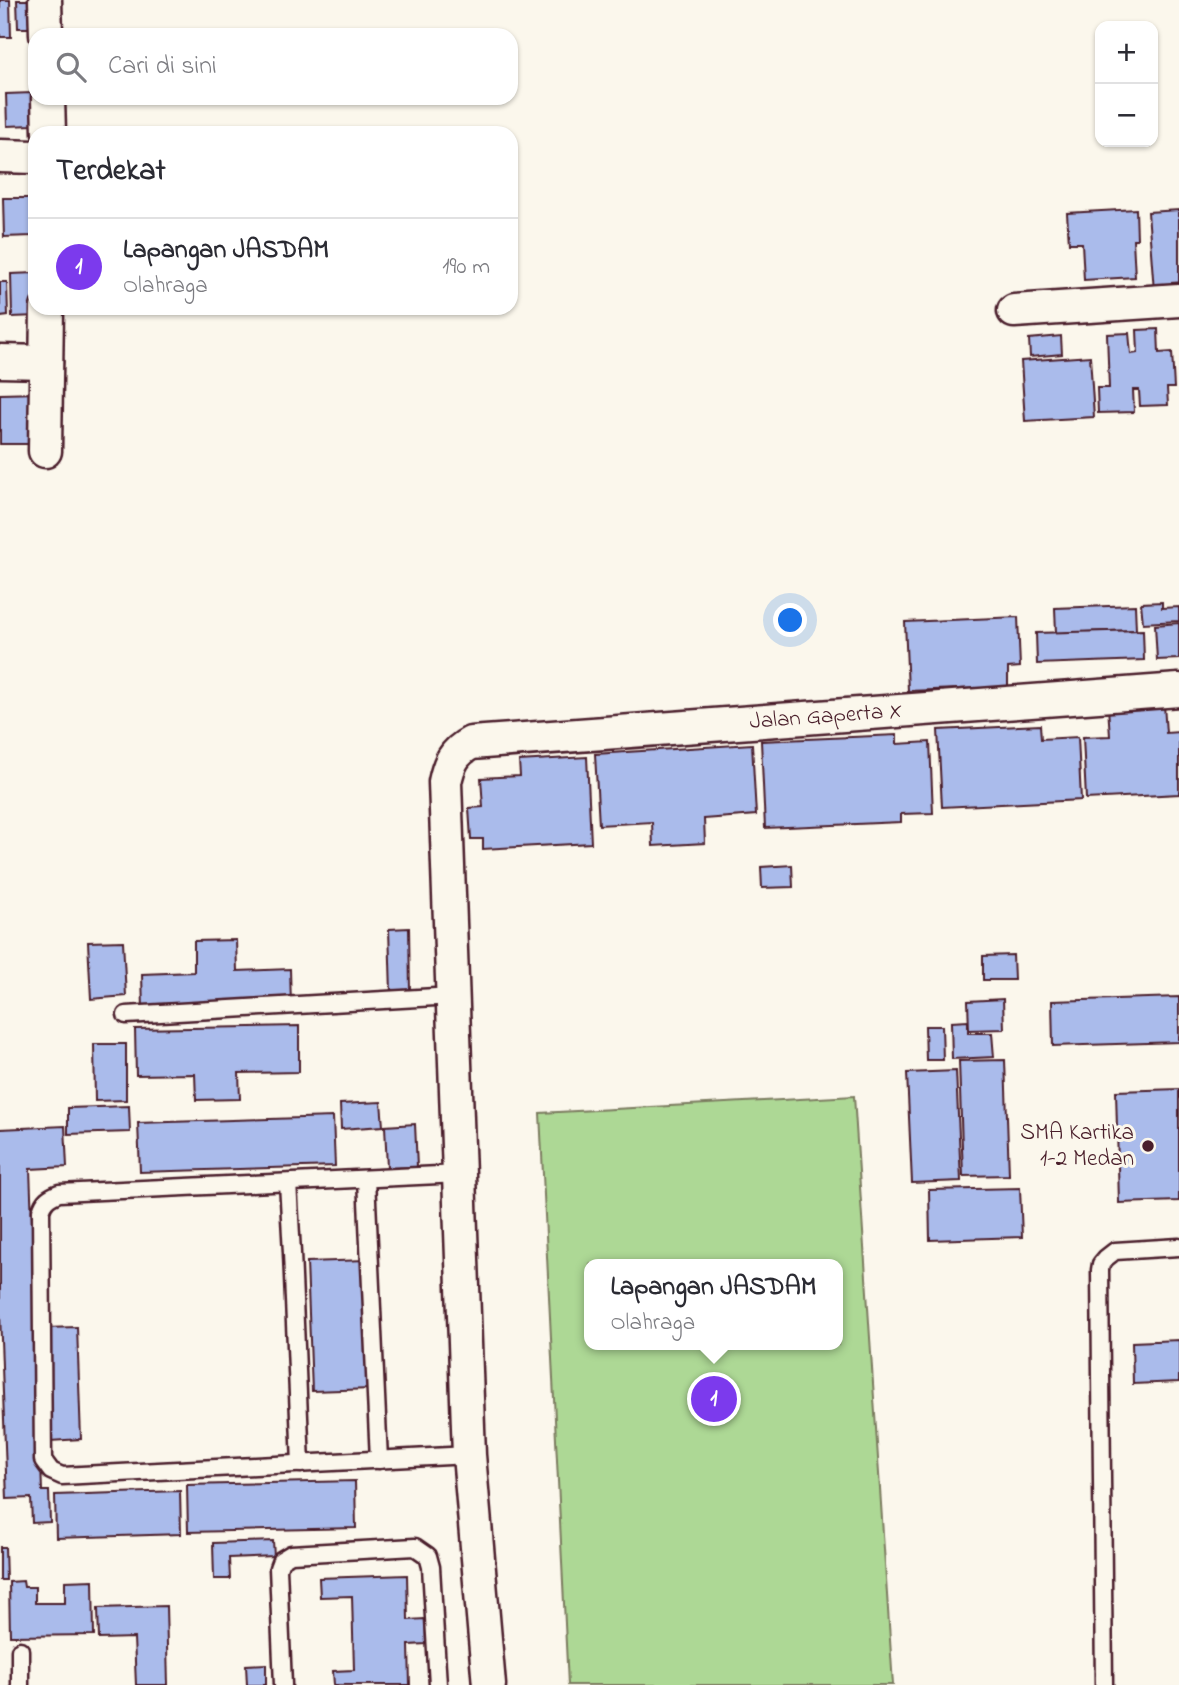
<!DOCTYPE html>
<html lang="id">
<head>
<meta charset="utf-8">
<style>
  :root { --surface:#fff; --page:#f7f7f7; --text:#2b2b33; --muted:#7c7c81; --line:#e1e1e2; --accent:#7c3aed }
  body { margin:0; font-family:"Indie Flower",sans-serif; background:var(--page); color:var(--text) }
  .controls { position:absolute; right:21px; top:21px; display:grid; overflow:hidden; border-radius:14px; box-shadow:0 2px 5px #0004 }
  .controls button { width:63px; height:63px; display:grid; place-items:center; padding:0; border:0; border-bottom:2px solid var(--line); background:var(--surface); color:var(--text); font:35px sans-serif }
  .you { position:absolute; left:791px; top:621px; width:24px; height:24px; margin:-18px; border:5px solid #fff; border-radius:50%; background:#1a73e8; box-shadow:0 0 0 10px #1a73e833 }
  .badge { display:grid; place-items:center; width:46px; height:46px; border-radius:50%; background:var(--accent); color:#fff; font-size:23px; font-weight:700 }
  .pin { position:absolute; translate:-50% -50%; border:4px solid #fff; box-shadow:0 2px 7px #0006 }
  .popup { position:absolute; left:584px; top:1259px; width:259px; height:91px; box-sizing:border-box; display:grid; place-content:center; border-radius:14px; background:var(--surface); filter:drop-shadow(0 2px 5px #0005); font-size:23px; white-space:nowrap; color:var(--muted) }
  .popup b { font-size:26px; color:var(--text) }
  .popup::after { content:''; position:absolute; left:50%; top:100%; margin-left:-14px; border:14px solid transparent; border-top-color:var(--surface) }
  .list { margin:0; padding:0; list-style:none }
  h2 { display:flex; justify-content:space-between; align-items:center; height:91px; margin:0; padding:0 28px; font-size:30px }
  h2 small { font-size:23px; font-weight:400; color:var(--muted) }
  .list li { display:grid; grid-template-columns:46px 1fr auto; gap:21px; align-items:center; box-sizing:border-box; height:98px; padding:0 28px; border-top:2px solid var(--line) }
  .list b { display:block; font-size:26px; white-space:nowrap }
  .list p { margin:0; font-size:23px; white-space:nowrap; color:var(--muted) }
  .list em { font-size:23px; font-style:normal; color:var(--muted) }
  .icon { flex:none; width:38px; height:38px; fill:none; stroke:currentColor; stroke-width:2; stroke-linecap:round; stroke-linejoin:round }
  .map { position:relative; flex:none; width:1179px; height:1685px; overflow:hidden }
  .search { position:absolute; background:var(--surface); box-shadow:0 2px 5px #0004; left:28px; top:28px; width:490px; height:77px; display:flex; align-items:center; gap:18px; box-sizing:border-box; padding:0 24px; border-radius:21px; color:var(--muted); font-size:26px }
  .panel { position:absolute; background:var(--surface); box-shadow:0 2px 5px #0004; left:28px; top:126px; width:490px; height:189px; border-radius:21px }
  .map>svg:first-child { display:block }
  .green { fill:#add895; stroke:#7c7c60; stroke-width:2; fill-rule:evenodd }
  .building { fill:#aabbeb; stroke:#4a1f2b; stroke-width:2 }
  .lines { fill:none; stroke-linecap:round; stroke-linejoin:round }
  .lane-casing { stroke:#4a1f2b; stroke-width:21 }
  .street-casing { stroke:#4a1f2b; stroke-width:37 }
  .lane { stroke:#fbf7ec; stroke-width:16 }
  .street { stroke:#fbf7ec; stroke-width:32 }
  .poi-dot { fill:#4a1f2b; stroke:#fbf7ec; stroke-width:2.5 }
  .labels { text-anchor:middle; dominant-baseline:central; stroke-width:6; stroke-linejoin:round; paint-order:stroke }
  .street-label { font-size:23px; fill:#4a1f2b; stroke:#fbf7ec }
  .poi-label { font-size:23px; fill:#4a1f2b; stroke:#fbf7ec; text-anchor:end }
</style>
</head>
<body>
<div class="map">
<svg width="1179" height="1685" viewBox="0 0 1179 1685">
  <rect width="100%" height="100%" fill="#fbf7ec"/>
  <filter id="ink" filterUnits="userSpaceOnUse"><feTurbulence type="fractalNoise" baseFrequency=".0143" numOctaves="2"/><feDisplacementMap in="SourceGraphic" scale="14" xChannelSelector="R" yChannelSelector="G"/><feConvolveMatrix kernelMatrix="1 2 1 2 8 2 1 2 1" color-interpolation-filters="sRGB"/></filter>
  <g filter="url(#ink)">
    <path class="green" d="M854,1096l39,589h-325l-28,-572zM590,1264h248v81h-248z"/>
    <g class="building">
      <path d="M0,0h10l1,37h-11z"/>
      <path d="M17,0h18l1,28h-18z"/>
      <path d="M32,93l1,32 -26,1 -1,-32z"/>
      <path d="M3,198h29v38l-28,1z"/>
      <path d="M1136,209l1,30h-4l2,38 -51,3 -2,-37h-13l-2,-30z"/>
      <path d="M1179,210v79l-25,2 -6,-79z"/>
      <path d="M35,273v35l2,8 -25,1 -1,-43z"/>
      <path d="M0,282h7l1,34 -8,1z"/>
      <path d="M1158,329l1,24 13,-1 2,36h-7l1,17 -28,1 -1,-16h-6l1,22 -36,1 -1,-25h12l-2,-54 22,-1 2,21 7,-1 -1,-23z"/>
      <path d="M1061,336l1,18 -32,3 -1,-18z"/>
      <path d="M1090,356l4,61 -69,4 -4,-60z"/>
      <path d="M38,393l1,51h-39v-50z"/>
      <path d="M1162,602v6l17,-1v14l-36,2 -2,-20z"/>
      <path d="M1135,605l1,25 -80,3 -1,-25z"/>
      <path d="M1018,617l2,50 -12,1v19l-100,4 -3,-69z"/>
      <path d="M1179,623v36l-22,1 -2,-35z"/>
      <path d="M1143,630l1,30 -107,4 -1,-31z"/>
      <path d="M1164,705l2,28 13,-1v62l-93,5 -3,-62 27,-1 -2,-29z"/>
      <path d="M1040,725l1,14 37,-2 3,63 -139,7 -4,-77z"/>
      <path d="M897,735v9l33,-2 3,71 -32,1v8l-136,6 -4,-87z"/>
      <path d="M752,744l4,71 -52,4 1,24 -52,3 -1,-24 -53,3 -4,-71z"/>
      <path d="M587,757l4,86 -108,6v-10h-12l-2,-31 14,-1 -2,-29 39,-2 -1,-15z"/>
      <path d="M792,865l1,22 -31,1 -1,-21z"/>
      <path d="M409,928l1,64 -19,1 -2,-64z"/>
      <path d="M236,940l1,31 53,-2 1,36 -148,4 -1,-35 52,-2v-31z"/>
      <path d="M123,941l3,55 -35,3 -3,-57z"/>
      <path d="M1013,955l1,25h-31v-24z"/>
      <path d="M1179,997v45l-126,4 -1,-45z"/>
      <path d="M1003,999l1,30 -35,1 -1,-29z"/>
      <path d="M968,1021v12h24l2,24 -42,2 -1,-37z"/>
      <path d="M299,1026v46l-60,1 1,26 -44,1 -1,-26 -59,1 -1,-46z"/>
      <path d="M925,1026h17l1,34h-17z"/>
      <path d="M94,1044h32v56l-31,1z"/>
      <path d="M1005,1060l4,115 -46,1 -4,-115z"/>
      <path d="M956,1071l5,110 -49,2 -5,-110z"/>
      <path d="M1179,1089v112l-60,2 -3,-112z"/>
      <path d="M381,1102l2,24 -42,3 -1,-25z"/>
      <path d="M129,1106l1,26 -62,2v-26z"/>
      <path d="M333,1117l2,49 -195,6 -2,-49z"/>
      <path d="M415,1124l2,43 -30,1 -2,-42z"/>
      <path d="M65,1126l2,41 -37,2 12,322h7l1,31 -18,1 -1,-25 -24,1 -7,-186v-184z"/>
      <path d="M1020,1188l2,49 -92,3 -1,-50z"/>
      <path d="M367,1260l5,129 -60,2 -5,-129z"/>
      <path d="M77,1327l4,112 -31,2 -4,-113z"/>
      <path d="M1179,1340v42l-46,2 -1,-42z"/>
      <path d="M355,1481l1,47 -168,4 -1,-47z"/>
      <path d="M180,1491l1,43 -125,4 -1,-43z"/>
      <path d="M273,1541l1,15 -45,2 1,21h-16l-1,-36z"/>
      <path d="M0,1547h5l1,33h-6z"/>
      <path d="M407,1575l1,45 17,-1 1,25 -17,1 1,40h-76l-1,-14 21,-1 -2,-74 -32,1 -1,-19z"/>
      <path d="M93,1580l1,55 -84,1 -1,-54 14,-1 1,6h11v16h30v-22z"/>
      <path d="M166,1606l2,79h-32l-2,-47 -35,1 -1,-31z"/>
      <path d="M266,1664v21h-19l-1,-20z"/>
    </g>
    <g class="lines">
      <defs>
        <g id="lane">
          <path d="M126,1015l327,-19"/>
          <path d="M460,1174l-401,19c-10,4 -15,7 -18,18l2,249 8,11 11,5 407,-21"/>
          <path d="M366,1179l13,281"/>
          <path d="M288,1183l4,70 9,211"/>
          <path d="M20,1650v35"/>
          <path d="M283,1685l-5,-117 3,-8 10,-6 124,-7 13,9 3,11 7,118"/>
          <path d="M1104,1685l-4,-415 1,-6 5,-6 9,-7 64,-4"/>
        </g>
        <g id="street">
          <path d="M45,0l1,35"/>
          <path d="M48,98l1,35"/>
          <path d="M0,156l35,1"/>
          <path d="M1014,311l165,-11"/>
          <path d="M0,361l46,1"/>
          <path d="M45,451l2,-143"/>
          <path id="s1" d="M489,1685l-20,-230 -24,-673c4,-19 9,-30 26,-39l708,-53"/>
        </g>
      </defs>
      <use href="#lane" class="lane-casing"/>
      <use href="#street" class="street-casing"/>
      <use href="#lane" class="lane"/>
      <use href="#street" class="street"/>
    </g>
  </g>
  <circle class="poi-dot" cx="1148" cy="1146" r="7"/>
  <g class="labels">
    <g class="street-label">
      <text stroke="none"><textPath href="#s1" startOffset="1309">Jalan Gaperta X</textPath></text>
    </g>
    <g class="poi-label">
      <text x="1134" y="1133">SMA Kartika<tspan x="1134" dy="26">1-2 Medan</tspan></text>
    </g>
  </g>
</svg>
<div class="controls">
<button>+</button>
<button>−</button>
</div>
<div class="you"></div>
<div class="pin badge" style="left:714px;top:1399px">1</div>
<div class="popup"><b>Lapangan JASDAM</b>Olahraga</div>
<div class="search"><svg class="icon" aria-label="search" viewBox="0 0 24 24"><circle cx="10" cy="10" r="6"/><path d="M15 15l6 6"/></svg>Cari di sini</div>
<section class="panel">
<h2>Terdekat<small></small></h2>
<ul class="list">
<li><span class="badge">1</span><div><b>Lapangan JASDAM</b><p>Olahraga</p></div><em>190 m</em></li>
</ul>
</section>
</div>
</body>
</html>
